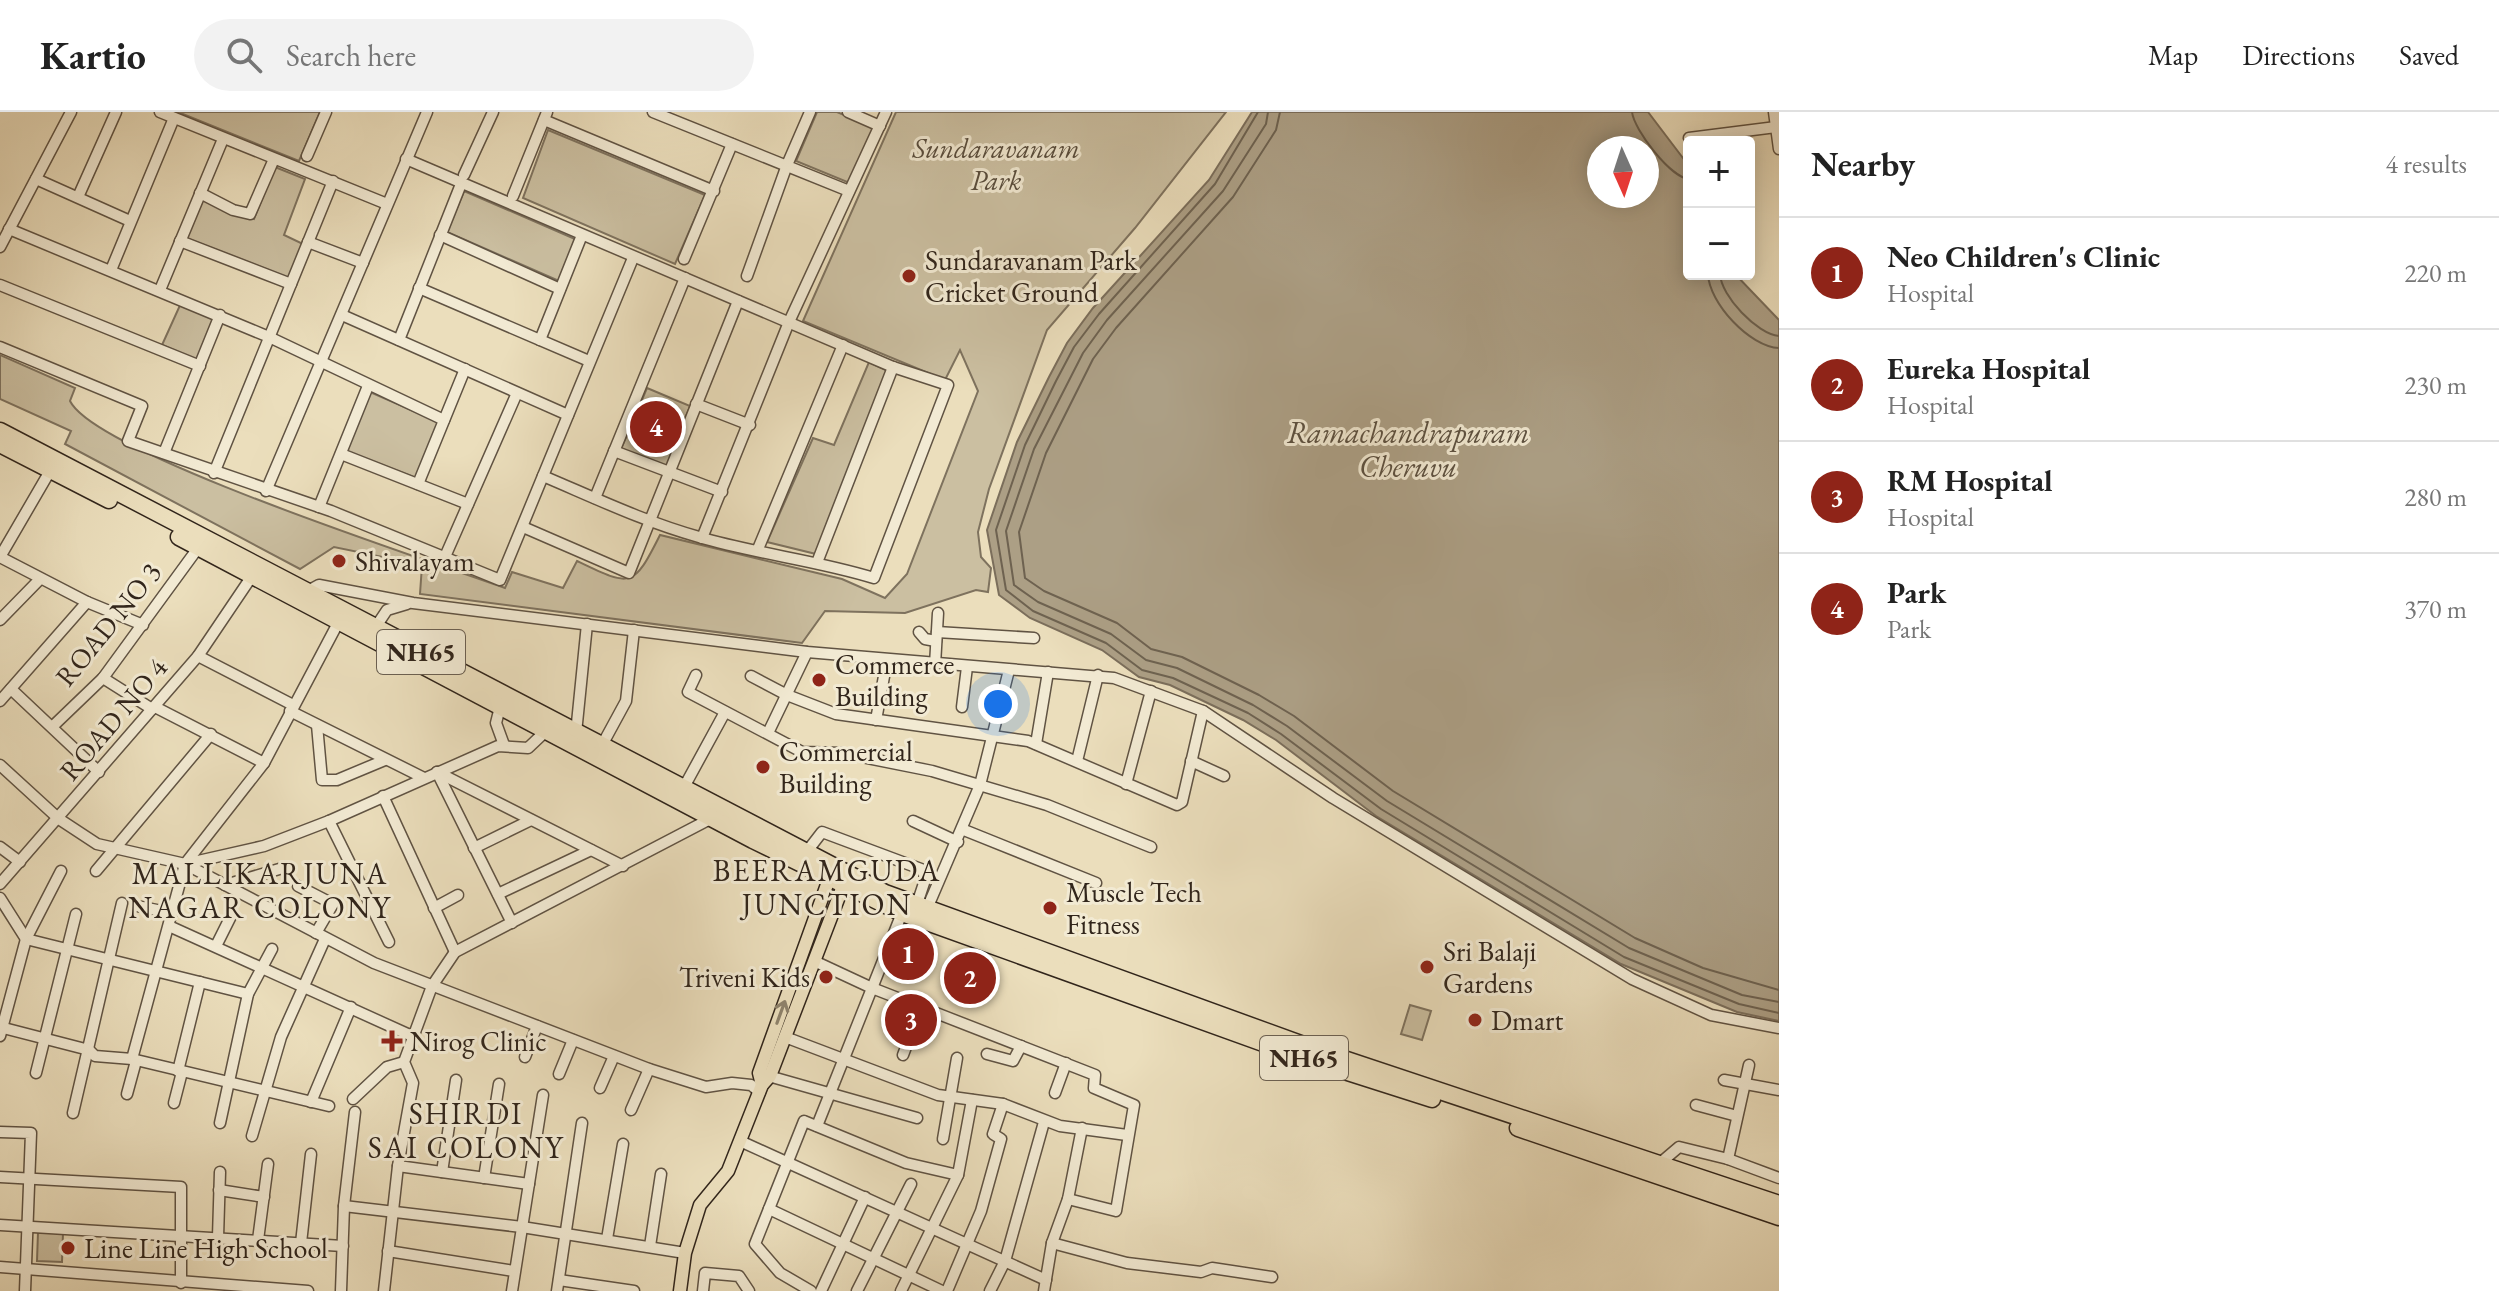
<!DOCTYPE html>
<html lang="en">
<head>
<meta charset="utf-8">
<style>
  :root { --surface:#fff; --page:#f2f2f2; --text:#222; --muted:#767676; --line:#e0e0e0; --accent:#8f2418 }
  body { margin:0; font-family:"EB Garamond",serif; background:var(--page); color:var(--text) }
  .controls { position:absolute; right:24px; top:24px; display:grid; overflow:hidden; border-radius:8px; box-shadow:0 4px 20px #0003 }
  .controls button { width:72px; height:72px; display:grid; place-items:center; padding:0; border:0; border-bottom:2px solid var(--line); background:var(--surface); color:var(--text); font:40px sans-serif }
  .compass { position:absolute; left:1587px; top:24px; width:72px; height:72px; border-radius:50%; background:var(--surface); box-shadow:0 4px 20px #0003; rotate:177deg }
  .you { position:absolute; left:998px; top:592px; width:28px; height:28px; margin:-20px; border:6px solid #fff; border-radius:50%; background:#1a73e8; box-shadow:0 0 0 12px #1a73e833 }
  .badge { display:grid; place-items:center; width:52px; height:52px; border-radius:50%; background:var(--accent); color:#fff; font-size:26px; font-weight:700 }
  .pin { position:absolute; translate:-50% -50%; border:4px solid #fff; box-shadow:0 2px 8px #0006 }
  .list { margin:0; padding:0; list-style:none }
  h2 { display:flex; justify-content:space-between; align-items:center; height:104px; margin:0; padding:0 32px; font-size:34px }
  h2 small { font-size:26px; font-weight:400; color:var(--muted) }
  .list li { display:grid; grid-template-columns:52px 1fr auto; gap:24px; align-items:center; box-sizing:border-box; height:112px; padding:0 32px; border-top:2px solid var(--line) }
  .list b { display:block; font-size:30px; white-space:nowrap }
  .list p { margin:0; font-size:26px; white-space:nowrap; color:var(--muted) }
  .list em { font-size:26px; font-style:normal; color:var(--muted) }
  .icon { flex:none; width:44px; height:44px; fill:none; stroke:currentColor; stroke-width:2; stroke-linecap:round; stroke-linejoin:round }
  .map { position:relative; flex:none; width:1779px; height:1179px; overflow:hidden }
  header { display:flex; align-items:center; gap:48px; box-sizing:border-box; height:112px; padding:0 40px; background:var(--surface); border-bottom:2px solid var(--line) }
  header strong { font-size:38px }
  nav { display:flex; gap:44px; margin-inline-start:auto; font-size:28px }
  .search { width:560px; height:72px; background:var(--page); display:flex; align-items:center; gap:20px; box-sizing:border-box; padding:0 28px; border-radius:44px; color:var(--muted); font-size:30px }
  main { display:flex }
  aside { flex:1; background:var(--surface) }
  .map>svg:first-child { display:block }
  .green { fill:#cbbfa1; stroke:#7e725e; stroke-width:2 }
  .water { fill:#ac9f85; stroke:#7b6e5b; stroke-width:2; fill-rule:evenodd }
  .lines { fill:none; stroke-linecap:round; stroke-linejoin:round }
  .shore { stroke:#6e6250; stroke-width:2 }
  .minor-casing { stroke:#605343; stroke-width:13 }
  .major-casing { stroke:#31251b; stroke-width:15 }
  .highway-casing { stroke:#31251b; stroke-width:19 }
  .minor { stroke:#f2ead3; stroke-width:10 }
  .major { stroke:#ebdebc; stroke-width:12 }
  .highway { stroke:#ebdebc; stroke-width:16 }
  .oneway { stroke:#8e826c }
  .poi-dot { fill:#8f2418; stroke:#f2ead3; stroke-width:3 }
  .labels { text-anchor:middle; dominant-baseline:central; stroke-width:6; stroke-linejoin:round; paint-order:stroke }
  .shield { fill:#f2ead3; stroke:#6b6052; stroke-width:2 }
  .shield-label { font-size:26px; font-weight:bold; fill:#31251b }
  .park-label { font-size:28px; font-style:italic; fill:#584c3c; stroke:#f2ead3 }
  .poi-label { font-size:28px; fill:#31251b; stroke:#f2ead3; text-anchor:start }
  .street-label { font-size:28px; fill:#31251b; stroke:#f2ead3 }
  .water-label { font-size:30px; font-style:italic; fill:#5c5040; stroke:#f2ead3 }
  .neighbourhood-label { font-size:30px; letter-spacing:2px; fill:#31251b; stroke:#f2ead3 }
</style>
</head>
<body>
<header>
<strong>Kartio</strong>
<div class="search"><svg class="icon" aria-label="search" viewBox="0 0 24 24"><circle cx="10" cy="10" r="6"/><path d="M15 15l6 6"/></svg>Search here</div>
<nav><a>Map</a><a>Directions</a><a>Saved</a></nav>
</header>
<main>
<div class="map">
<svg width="1779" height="1179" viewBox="0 0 1779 1179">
  <rect width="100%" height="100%" fill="#ebdebc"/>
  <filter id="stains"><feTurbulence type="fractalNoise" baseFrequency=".0025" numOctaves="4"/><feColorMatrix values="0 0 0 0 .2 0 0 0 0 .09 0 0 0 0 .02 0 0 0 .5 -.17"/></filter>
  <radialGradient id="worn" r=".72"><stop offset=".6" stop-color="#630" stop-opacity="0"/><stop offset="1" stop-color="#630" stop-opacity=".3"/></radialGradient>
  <g class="green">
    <path d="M178,0h142l-21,49z"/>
    <path d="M817,0h20l39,16 -24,56 -56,-23z"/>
    <path d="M896,0h330l-91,116 -88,102 -58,159 -11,43 3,25 10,11 -3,24 -12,-2 -71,23 -80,-2 -23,32 -382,-49 2,-29 -88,-18 -34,22 -235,-125 6,-13 -71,-32v-44l75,33 -5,13c26,53 364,161 435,187l7,-16 51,16 14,-27c54,26 56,28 83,-26l182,44 43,19 22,-24 71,-183 -18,-41 -15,30 -142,-59z"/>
    <path d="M548,18l157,65 -30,69 -152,-66z"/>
    <path d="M275,55l30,12 -21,56 19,9 -14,34 -103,-40 18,-40 50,21z"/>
    <path d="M464,79l111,48 -16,42 -112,-49z"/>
    <path d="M181,191l35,15 -19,42 -35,-15z"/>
    <path d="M869,250l19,9 -72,183 -49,-12 46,-104 21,7z"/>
    <path d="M647,276l43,18 -23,60 -46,-17z"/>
    <path d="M370,280l69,30 -23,56 -70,-27z"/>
    <path d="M1410,893l21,6 -9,29 -21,-6z"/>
    <path d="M38,1120l25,1 -1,29 -25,-1z"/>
  </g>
  <path class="water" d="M1252,0h396l41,54v108h46l44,46v701l-42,-9 -116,-48 -245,-148 -100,-76 -33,-20 -73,-35 -31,-8 -37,-27 -72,-32 -31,-23 -12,-65 30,-88 32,-65 18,-34 26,-35 116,-128zM1599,36h48v48h-48z"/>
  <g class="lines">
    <g class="shore">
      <path d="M1258,0l-43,72 -116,130 -25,33 -18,34 -31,64 -29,85 10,60 27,21 73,32 36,27 31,8 75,35 33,21 100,75 243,148 115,47 40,9"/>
      <path d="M1268,0l-2,12 -43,67 -116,129 -24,33 -49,96 -28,82 8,54 24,17 73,32 35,26 31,8 76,37 34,21 100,75 242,147 113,47 37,7"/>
      <path d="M1280,0l-4,18 -43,67 -117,131 -23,31 -47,94 -27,79 6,46 19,13 73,32 34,26 31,8 77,38 35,21 99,75 242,147 68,30 76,22"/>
      <path d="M1632,0c2,18 39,66 57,67"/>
      <path d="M1708,162c1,29 42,73 71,74"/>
      <path d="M1720,162c1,22 37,60 59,62"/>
    </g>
    <defs>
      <g id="minor">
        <path d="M160,0l227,92"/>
        <path d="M653,0l196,79"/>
        <path d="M848,0l32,14"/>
        <path d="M1774,0l5,37"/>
        <path d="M544,8l170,71"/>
        <path d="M1689,26l87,-11"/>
        <path d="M307,44l19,-44"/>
        <path d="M406,47l487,208 55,18 -74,193c-58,-18 -118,-24 -175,-41 -54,-15 -104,-39 -156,-61"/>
        <path d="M464,63l29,-63"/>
        <path d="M36,67l94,42"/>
        <path d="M200,81l33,17 17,4 24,-55"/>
        <path d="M513,84l34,-84"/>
        <path d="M78,85l38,-85"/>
        <path d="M9,117l260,108 175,83"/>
        <path d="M440,123l120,54"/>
        <path d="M180,129l111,43"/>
        <path d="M308,130l55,21"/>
        <path d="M0,135l71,-135"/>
        <path d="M684,147l48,-115"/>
        <path d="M111,158l63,-152"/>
        <path d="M747,164l40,-111 23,-53"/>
        <path d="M0,173l200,81"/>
        <path d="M419,176l170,73"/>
        <path d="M160,178l63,-151"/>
        <path d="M342,203l226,100"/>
        <path d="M399,228l62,-156"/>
        <path d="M540,228l42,-105"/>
        <path d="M0,235l142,59 -14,35 203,70 169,69 133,-322"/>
        <path d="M696,292l54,21"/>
        <path d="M614,339l108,41"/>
        <path d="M164,341l56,-138"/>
        <path d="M341,342l127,50"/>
        <path d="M50,359l-50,86 87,45 56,23"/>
        <path d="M214,361l119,-292"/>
        <path d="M418,372l47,-115"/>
        <path d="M266,379l161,-379"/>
        <path d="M595,386l90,-220"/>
        <path d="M319,395l49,-121"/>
        <path d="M523,415l106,46 109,-272"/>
        <path d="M702,426l87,-216 97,-210"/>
        <path d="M758,437l85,-204"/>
        <path d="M444,447l73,-166"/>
        <path d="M818,448l75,-193"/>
        <path d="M308,479l11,-6 94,18 394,49 307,26 89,33 130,87 299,181 79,36 68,13"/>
        <path d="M0,508l40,-41"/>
        <path d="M375,516l12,-18 20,-6"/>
        <path d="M919,520l6,7 11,2"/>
        <path d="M937,520l97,6"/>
        <path d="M198,544l95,49"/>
        <path d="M935,553l3,-52"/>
        <path d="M696,563l-8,17 114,60 40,1 90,18 115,34 104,42"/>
        <path d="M751,564l36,19 49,19 192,27 149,64 5,-3 21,-91"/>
        <path d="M103,566l49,31"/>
        <path d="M11,577l88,83"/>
        <path d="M0,589l87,-99"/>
        <path d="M155,595l109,56"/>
        <path d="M500,595l-4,16 8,22"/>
        <path d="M962,595l5,-40"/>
        <path d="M290,599l134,67"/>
        <path d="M876,608l11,-60"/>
        <path d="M317,613l5,55h15l48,-20"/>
        <path d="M52,615l51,-49 95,-130"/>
        <path d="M576,621l11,-109"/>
        <path d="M768,621l39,-81"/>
        <path d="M1036,632l12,-72"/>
        <path d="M601,635l25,-46 8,-71"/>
        <path d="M1077,649l21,-86"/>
        <path d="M1191,649l33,15"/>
        <path d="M0,653l59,54 38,25 88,20 189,99 275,106 57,18 26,-4 19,2 9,7"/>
        <path d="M437,660l186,94"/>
        <path d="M437,660l75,151"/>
        <path d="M1126,672l25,-93"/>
        <path d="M683,677l42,-77"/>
        <path d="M383,684l72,156"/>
        <path d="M329,709l60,121"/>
        <path d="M913,709l45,21"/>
        <path d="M964,718l132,53"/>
        <path d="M0,735l20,15"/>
        <path d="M474,736l57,-28"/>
        <path d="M805,742l17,-22 99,37 5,8 -10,30"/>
        <path d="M185,752l79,-18 65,-25 169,-75 30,2 19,-18"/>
        <path d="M96,759l115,-137"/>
        <path d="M0,772l198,-228 54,-80"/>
        <path d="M225,773l61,-18"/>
        <path d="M298,774l35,18 -17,29"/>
        <path d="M498,782l93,-44"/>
        <path d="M0,786l26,41 222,55"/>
        <path d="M137,794l35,7"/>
        <path d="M434,796l24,-13"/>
        <path d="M926,799l54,-126 29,-115"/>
        <path d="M169,814l243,110"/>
        <path d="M216,834l16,-32"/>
        <path d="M814,849l58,27 223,87 -1,13 40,17 -18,106 -48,-12"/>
        <path d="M0,915l89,23 6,6 37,3 197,47"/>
        <path d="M0,924l26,-97 35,-68"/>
        <path d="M785,925l153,58 65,9 57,22 67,9"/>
        <path d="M987,942l26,7 8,-15"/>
        <path d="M903,943l18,-48"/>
        <path d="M525,945l12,-31"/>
        <path d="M132,947l53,-195 79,-101 74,-140"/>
        <path d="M178,959l22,-89"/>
        <path d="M36,961l40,-159"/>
        <path d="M559,962l14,-34"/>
        <path d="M765,963l152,43"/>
        <path d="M1724,968l55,10"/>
        <path d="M600,976l14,-32"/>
        <path d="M1055,981l11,-30"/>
        <path d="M127,982l9,-33"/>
        <path d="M353,987l34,-32 17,-5"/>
        <path d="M311,990l40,-95"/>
        <path d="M174,991l8,-31"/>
        <path d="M1696,993l41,11"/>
        <path d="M631,998l18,-41"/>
        <path d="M73,1001l49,-210"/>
        <path d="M220,1011l28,-129 24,-45"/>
        <path d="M817,1014l85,-213"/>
        <path d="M0,1020l31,1 -6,158"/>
        <path d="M252,1024l29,-99 44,-98"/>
        <path d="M943,1027l14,-81"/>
        <path d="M740,1029l306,139"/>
        <path d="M1728,1047l21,-94"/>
        <path d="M1659,1052l20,-17 49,12 51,19"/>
        <path d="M398,1054l131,18"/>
        <path d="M442,1060l14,-92"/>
        <path d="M0,1065l181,10v96"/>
        <path d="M484,1066l15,-94"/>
        <path d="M219,1078l45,7"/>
        <path d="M344,1094l178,21 163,26"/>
        <path d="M769,1097l173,82"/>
        <path d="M0,1113l343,21"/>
        <path d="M218,1125l2,-65"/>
        <path d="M607,1127l16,-95"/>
        <path d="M258,1128l10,-76"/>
        <path d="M301,1131l10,-89"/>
        <path d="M1052,1131l75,20 74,9 11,-4 60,9"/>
        <path d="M650,1134l11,-72"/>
        <path d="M388,1139l126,20"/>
        <path d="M0,1155l308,24"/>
        <path d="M559,1168l75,11"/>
        <path d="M341,1179l3,-85 11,-94"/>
        <path d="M384,1179l14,-125 15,-83 -9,-21 28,-76 23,-34 257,-134"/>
        <path d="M512,1179l31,-196"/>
        <path d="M557,1179l25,-168"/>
        <path d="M703,1179l2,-18 34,3 10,15"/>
        <path d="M811,1179l-31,-18 -25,-29 49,-123 102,42 52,12 14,-75"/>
        <path d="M821,1179l44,-94"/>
        <path d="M857,1179l54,-107"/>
        <path d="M901,1179l57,-116"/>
        <path d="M947,1179l34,-80 20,-72 -8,-5 10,-30"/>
        <path d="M990,1179l15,-30 39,-139"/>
        <path d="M1044,1179l8,-48 16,-44 14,-71"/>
      </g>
      <g id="major">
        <path d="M762,973l-3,-12 70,-194"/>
        <path d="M680,1179l5,-38 15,-48 28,-34 34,-86 8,-9 73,-190"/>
      </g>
      <g id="highway">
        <path d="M0,319l885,462 435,158 459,153"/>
        <path d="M0,332l109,56"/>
        <path d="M179,425l574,303 149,73 414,149 116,37"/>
        <path d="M1518,1016l261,89"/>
      </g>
    </defs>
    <use href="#minor" class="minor-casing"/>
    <use href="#major" class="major-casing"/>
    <use href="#highway" class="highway-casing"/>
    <use href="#minor" class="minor"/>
    <use href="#major" class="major"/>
    <use href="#highway" class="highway"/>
  </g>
  <defs><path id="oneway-shaft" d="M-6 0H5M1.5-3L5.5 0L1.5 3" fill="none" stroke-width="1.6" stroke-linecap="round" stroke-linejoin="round" transform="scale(2)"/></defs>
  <use class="oneway" href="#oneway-shaft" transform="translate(781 900) rotate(-70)"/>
  <g class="poi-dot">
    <circle cx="909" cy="164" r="8"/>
    <circle cx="339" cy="449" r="8"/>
    <circle cx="819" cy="568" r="8"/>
    <circle cx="763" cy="655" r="8"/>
    <circle cx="1050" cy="796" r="8"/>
    <circle cx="1427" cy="855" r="8"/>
    <circle cx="826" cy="865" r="8"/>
    <circle cx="1475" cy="908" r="8"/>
    <path d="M388 917h8v8h8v8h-8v8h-8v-8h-8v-8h8z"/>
    <circle cx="68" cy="1136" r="8"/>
  </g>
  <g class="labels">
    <g class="shield">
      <rect x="377" y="518" width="88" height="44" rx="6"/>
      <rect x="1260" y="924" width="88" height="44" rx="6"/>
    </g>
    <g class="shield-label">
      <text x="421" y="540">NH65</text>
      <text x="1304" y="946">NH65</text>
    </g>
    <g class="park-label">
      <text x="996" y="36">Sundaravanam<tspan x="996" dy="32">Park</tspan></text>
    </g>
    <g class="poi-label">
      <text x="925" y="148">Sundaravanam Park<tspan x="925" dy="32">Cricket Ground</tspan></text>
      <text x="355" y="449">Shivalayam</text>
      <text x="835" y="552">Commerce<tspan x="835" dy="32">Building</tspan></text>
      <text x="779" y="639">Commercial<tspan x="779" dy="32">Building</tspan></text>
      <text x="1066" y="780">Muscle Tech<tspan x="1066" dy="32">Fitness</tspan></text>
      <text x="1443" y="839">Sri Balaji<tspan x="1443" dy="32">Gardens</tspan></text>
      <text x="810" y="865" text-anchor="end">Triveni Kids</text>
      <text x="1491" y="908">Dmart</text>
      <text x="410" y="929">Nirog Clinic</text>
      <text x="84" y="1136">Line Line High School</text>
    </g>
    <g class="street-label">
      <text transform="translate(108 512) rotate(-51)">ROAD NO 3</text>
      <text transform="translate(113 607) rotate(-50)">ROAD NO 4</text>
    </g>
    <g class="water-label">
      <text x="1408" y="320">Ramachandrapuram<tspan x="1408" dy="34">Cheruvu</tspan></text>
    </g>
    <g class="neighbourhood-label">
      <text x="827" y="758">BEERAMGUDA<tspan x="827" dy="34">JUNCTION</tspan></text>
      <text x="260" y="761">MALLIKARJUNA<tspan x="260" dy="34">NAGAR COLONY</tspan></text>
      <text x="466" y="1001">SHIRDI<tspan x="466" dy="34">SAI COLONY</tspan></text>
    </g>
  </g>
  <rect width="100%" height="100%" filter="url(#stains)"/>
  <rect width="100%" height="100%" fill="url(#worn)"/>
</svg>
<div class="controls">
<button>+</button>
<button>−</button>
</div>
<svg class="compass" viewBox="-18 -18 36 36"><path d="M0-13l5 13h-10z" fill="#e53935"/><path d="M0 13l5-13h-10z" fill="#767676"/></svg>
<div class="you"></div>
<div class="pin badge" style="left:908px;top:842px">1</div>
<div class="pin badge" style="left:970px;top:866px">2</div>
<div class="pin badge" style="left:911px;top:908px">3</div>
<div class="pin badge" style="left:656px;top:315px">4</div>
</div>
<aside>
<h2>Nearby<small>4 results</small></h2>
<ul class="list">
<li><span class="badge">1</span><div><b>Neo Children's Clinic</b><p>Hospital</p></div><em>220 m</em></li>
<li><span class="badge">2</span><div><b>Eureka Hospital</b><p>Hospital</p></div><em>230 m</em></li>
<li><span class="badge">3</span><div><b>RM Hospital</b><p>Hospital</p></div><em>280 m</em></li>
<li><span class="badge">4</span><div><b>Park</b><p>Park</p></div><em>370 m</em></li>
</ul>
</aside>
</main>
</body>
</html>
